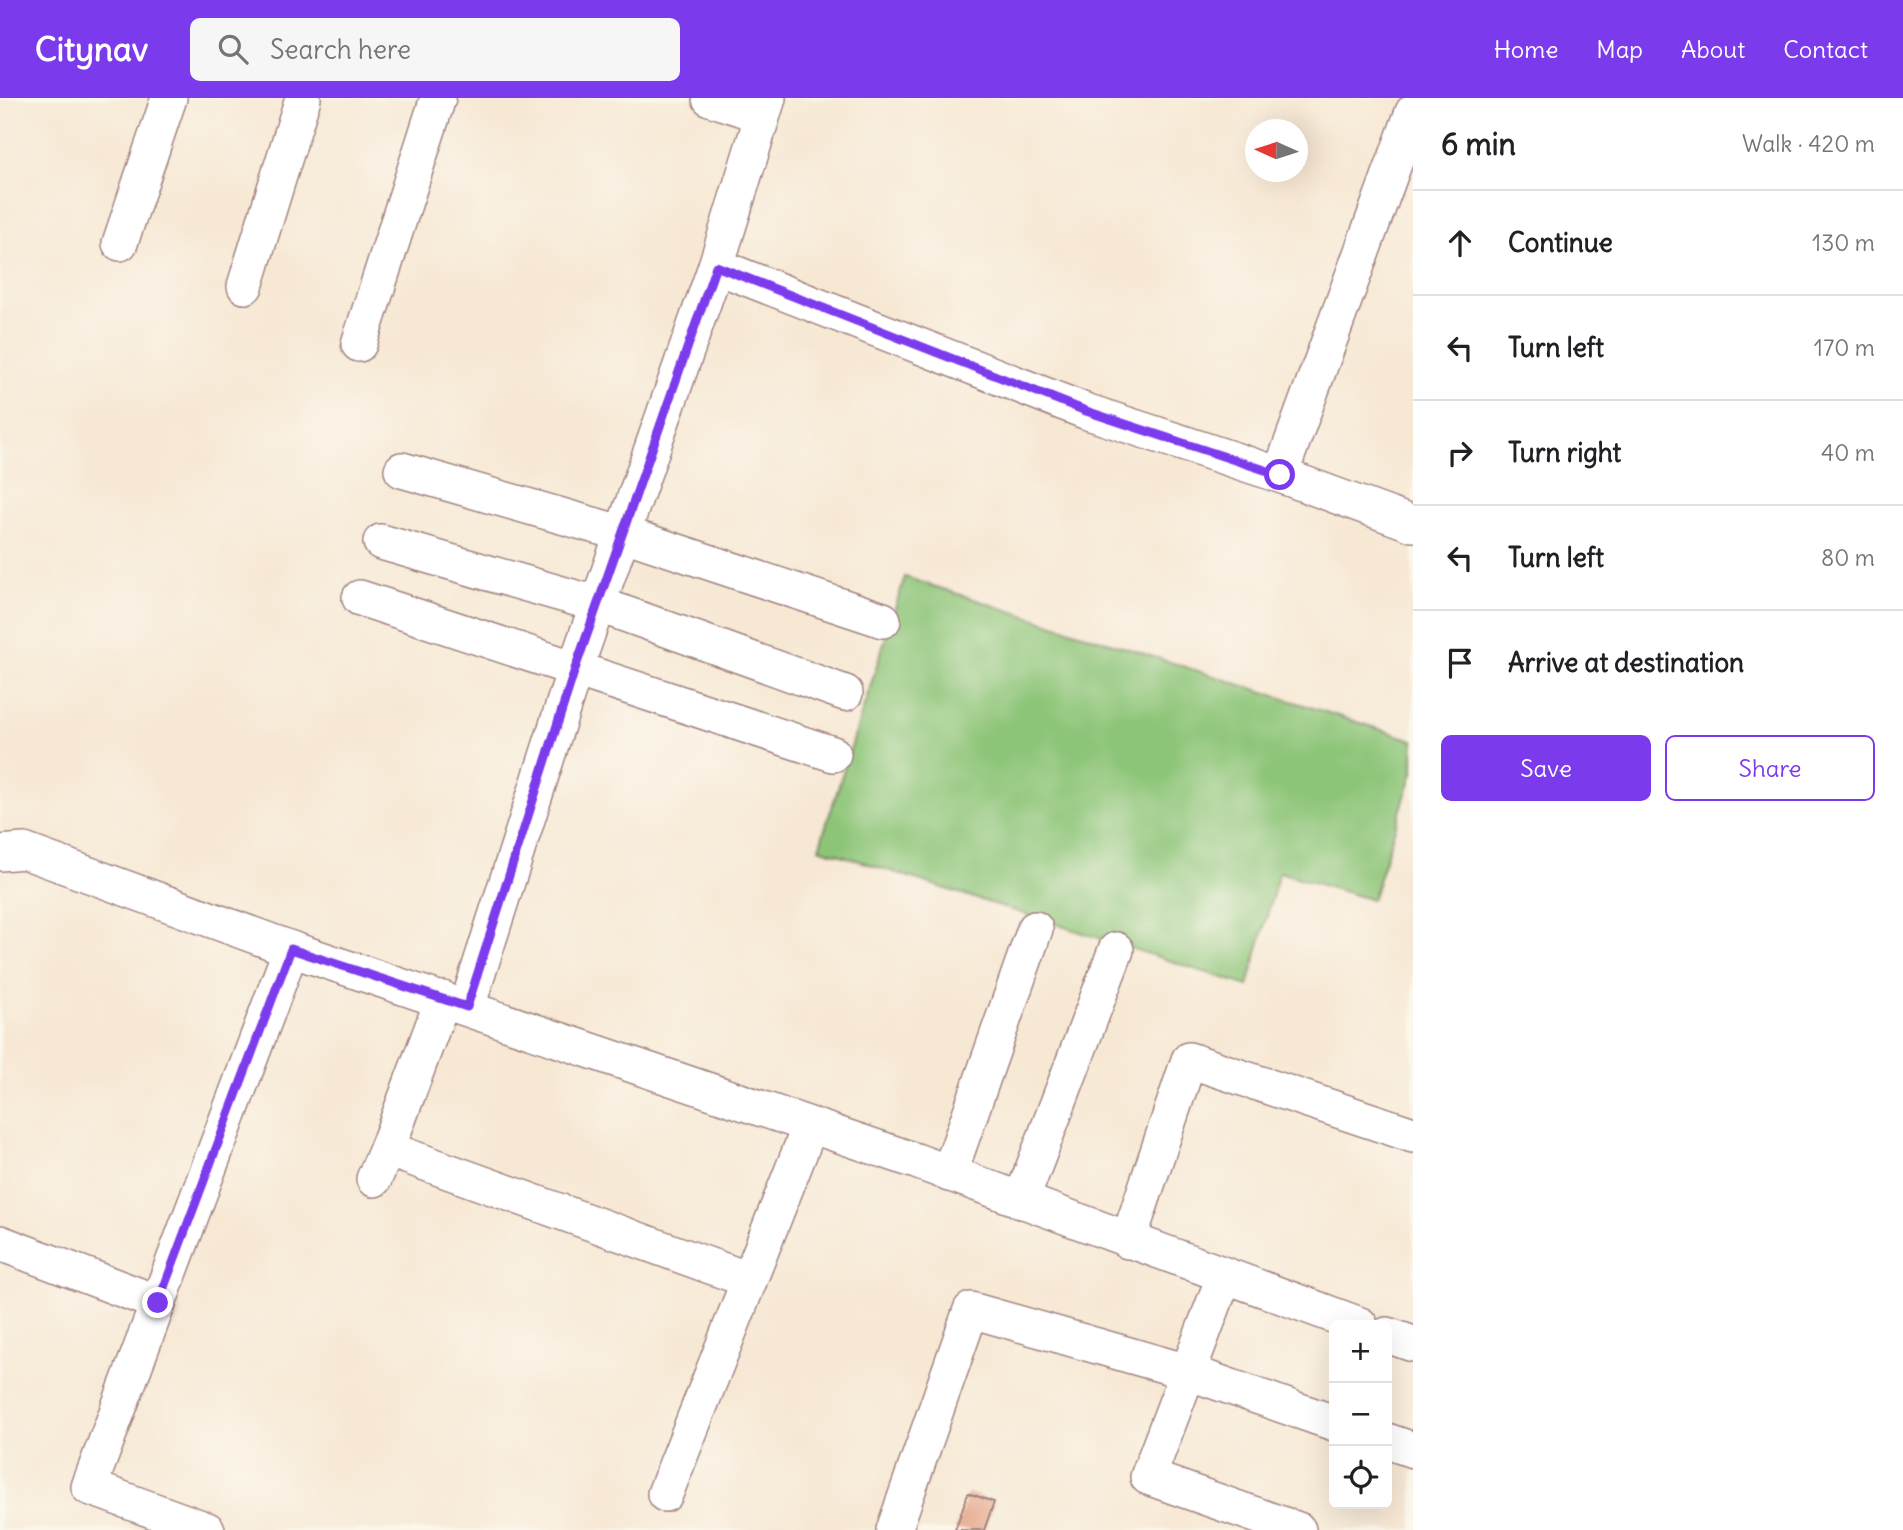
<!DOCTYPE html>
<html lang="en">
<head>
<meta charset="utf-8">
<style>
  :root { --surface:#fff; --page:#f6f6f6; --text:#202124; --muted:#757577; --line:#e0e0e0; --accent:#7c3aed }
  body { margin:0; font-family:Delius,sans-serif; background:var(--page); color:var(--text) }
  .controls { position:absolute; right:21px; bottom:21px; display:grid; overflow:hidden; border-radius:10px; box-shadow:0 7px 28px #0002 }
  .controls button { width:63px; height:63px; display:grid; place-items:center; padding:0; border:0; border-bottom:2px solid var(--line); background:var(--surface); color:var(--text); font:35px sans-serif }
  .compass { position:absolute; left:1245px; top:21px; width:63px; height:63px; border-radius:50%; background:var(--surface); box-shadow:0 7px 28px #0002; rotate:273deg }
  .stop { position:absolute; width:21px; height:21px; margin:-16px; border:5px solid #7c3aed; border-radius:50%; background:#fff }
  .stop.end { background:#7c3aed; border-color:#fff; box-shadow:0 2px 7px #0008 }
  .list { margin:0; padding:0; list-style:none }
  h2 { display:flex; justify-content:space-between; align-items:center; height:91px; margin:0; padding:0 28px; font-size:30px }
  h2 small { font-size:23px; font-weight:400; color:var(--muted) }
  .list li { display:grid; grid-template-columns:46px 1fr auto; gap:21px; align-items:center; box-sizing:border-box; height:105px; padding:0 28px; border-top:2px solid var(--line) }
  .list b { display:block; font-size:26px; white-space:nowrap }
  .list em { font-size:23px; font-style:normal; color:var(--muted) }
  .actions { display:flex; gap:14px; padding:21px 28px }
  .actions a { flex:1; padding:16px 0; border:2px solid var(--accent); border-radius:10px; text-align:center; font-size:24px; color:var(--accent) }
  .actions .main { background:var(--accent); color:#fff }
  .icon { flex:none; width:38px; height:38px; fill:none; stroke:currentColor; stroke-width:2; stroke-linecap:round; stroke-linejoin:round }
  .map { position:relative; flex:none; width:1413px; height:1432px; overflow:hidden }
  header { display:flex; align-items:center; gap:42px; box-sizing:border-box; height:98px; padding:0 35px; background:var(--accent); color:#fff }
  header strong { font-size:33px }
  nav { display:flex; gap:38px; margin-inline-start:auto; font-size:24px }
  .search { width:490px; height:63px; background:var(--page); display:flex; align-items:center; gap:18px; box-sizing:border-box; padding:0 24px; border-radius:10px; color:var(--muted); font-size:26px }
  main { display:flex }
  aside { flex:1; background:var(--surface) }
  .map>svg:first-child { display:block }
  .green { fill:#8dc578; stroke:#6c7252; stroke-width:2 }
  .building { fill:#e39f80 }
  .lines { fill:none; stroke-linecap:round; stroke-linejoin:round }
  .minor-casing { stroke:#a08480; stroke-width:38 }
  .minor { stroke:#fff; stroke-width:35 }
  .route { stroke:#7c3aed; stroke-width:9 }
</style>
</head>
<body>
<header>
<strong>Citynav</strong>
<div class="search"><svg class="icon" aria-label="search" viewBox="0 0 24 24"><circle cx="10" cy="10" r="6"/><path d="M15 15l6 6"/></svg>Search here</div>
<nav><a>Home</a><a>Map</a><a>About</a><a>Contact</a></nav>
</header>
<main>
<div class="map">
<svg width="1413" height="1432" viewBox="0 0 1413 1432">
  <rect width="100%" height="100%" fill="#fbf7ec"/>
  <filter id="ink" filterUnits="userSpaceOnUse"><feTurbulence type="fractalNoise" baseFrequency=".0143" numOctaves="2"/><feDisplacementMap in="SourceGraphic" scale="14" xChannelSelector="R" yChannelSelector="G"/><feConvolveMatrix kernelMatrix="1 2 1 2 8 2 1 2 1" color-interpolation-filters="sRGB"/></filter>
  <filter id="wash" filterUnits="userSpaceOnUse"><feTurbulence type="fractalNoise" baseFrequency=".00686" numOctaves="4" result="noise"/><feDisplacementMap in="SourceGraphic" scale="28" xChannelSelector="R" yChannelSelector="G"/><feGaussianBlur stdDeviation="1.57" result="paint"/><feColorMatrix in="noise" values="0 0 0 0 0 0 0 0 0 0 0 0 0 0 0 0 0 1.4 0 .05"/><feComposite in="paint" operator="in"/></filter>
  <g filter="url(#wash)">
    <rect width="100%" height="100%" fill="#f7e8d4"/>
    <path class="green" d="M905,479l508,163v32l-41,128 -93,-28 -31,114 -429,-138z"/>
    <g id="blocks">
      <path class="building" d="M968,1395l26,9 -10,28h-29z"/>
    </g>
  </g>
  <g filter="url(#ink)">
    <use href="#blocks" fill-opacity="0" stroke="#a08480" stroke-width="2"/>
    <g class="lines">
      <defs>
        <g id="minor">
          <path d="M710,0l52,17"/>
          <path d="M1413,14l-133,363 133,49"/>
          <path d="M120,145l49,-145"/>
          <path d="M716,168l369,145 195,64"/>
          <path d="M245,188l58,-188"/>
          <path d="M359,246l79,-246"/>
          <path d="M402,372l222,64 259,86"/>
          <path d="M381,444l219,63 245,88"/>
          <path d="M360,500l473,156"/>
          <path d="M0,755l24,-2 267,98 625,212 444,164"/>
          <path d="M467,909l108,-338 141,-403 52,-168"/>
          <path d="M387,1051l56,-150"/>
          <path d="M949,1076l86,-245"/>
          <path d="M374,1081l13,-30 362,131"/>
          <path d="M1021,1103l95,-251"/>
          <path d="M1128,1143l61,-181 224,75"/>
          <path d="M0,1145l158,60"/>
          <path d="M1224,1179l-76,200 150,53"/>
          <path d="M1387,1237l26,9"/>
          <path d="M1387,1343l26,9"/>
          <path d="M665,1396l145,-368"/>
          <path d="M207,1432l-118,-43 202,-538"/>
          <path d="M894,1432l77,-220 217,62 146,51"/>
        </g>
      </defs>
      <use href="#minor" class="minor-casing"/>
      <use href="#minor" class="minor"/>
    </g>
  </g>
  <g class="lines" filter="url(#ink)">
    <path class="route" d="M158,1205l133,-354 176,58 108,-338 141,-403 370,145 194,64"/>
  </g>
</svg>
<div class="controls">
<button>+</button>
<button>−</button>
<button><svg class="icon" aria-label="locate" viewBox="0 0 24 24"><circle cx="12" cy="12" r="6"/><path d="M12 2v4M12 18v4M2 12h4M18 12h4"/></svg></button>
</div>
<svg class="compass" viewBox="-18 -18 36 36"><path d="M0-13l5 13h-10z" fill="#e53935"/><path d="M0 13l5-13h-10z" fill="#757577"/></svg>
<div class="stop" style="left:1280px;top:377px"></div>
<div class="stop end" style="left:158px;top:1205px"></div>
</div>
<aside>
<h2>6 min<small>Walk · 420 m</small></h2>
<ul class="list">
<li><svg class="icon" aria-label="ahead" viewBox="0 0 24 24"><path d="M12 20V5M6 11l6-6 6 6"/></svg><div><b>Continue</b></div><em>130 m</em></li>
<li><svg class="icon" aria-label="left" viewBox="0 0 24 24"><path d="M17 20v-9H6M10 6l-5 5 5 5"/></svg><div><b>Turn left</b></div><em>170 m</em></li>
<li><svg class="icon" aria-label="right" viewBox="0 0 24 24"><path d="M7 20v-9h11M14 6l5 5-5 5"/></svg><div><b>Turn right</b></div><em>40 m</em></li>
<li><svg class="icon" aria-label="left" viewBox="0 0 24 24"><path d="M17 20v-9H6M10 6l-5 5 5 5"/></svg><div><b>Turn left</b></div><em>80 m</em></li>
<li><svg class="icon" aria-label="arrive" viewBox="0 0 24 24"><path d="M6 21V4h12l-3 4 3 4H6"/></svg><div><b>Arrive at destination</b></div></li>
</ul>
<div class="actions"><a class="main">Save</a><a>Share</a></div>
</aside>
</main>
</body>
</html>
